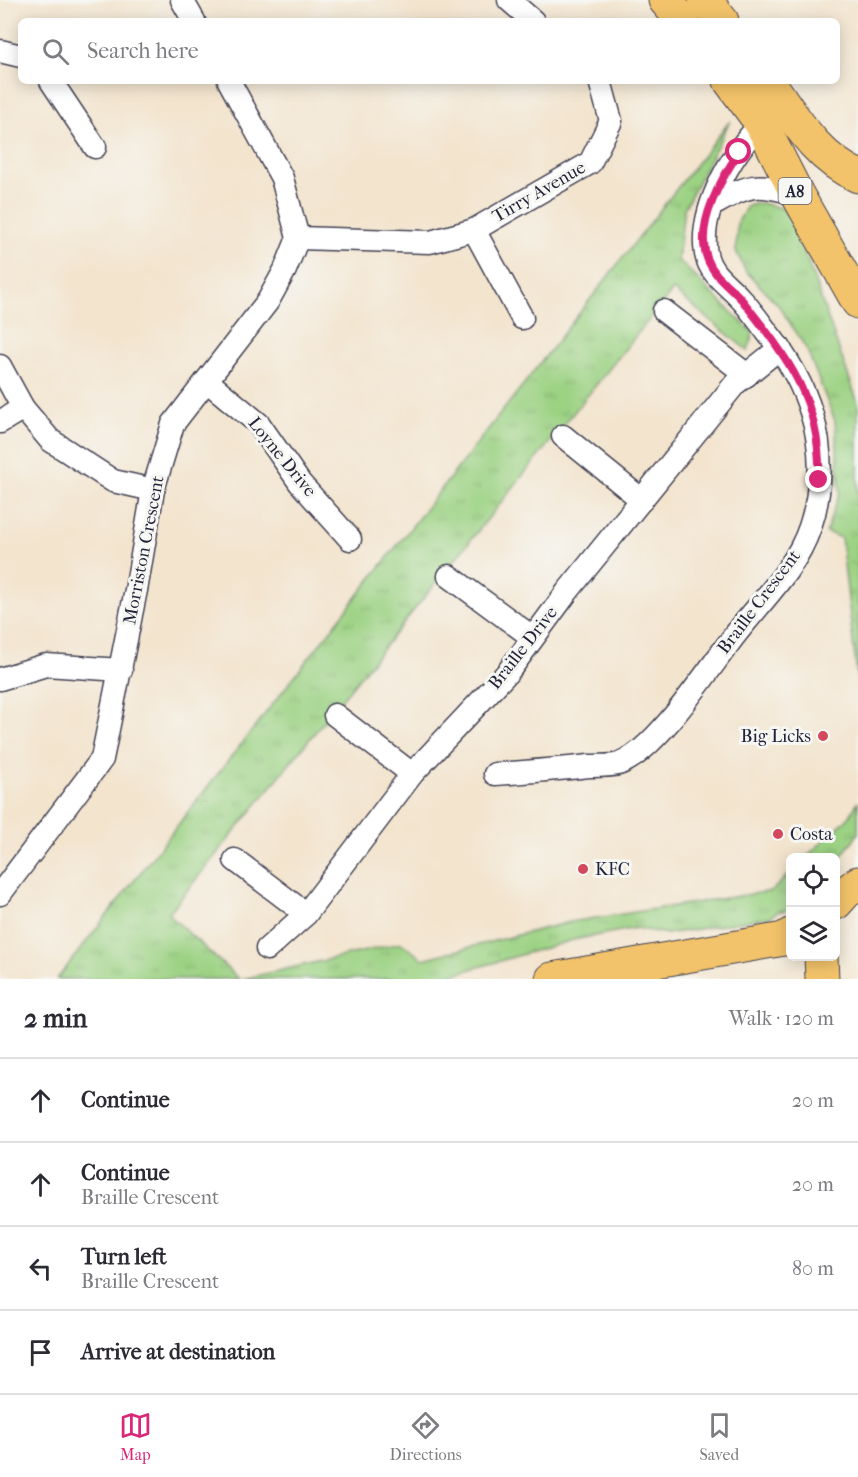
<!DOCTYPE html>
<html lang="en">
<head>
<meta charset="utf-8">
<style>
  :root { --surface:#fff; --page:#f7f7f7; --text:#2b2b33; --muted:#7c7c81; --line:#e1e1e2; --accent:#db2777 }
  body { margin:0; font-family:"IM FELL French Canon",serif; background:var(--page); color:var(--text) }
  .controls { position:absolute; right:18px; bottom:18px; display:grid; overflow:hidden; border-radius:9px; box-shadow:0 3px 15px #0003 }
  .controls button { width:54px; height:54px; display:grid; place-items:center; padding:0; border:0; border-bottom:2px solid var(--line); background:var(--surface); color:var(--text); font:30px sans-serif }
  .stop { position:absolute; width:18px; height:18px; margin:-14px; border:4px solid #db2777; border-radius:50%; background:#fff }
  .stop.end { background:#db2777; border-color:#fff; box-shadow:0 2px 6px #0008 }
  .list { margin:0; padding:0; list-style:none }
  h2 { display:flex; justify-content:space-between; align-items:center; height:78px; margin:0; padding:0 24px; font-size:26px }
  h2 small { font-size:20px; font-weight:400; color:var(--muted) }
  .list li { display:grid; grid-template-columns:39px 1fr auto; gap:18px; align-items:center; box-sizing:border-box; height:84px; padding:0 24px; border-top:2px solid var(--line) }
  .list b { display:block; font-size:22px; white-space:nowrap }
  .list p { margin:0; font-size:20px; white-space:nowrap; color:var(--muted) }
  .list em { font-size:20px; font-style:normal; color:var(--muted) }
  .icon { flex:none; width:33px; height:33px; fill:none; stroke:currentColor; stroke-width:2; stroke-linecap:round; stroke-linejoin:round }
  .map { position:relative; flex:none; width:858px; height:979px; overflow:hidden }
  .search { position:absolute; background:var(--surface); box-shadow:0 3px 15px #0003; left:18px; right:18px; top:18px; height:66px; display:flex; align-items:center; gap:15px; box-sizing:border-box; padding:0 21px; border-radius:9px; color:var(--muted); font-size:22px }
  .sheet { height:414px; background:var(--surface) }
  nav { display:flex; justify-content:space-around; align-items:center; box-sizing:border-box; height:84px; border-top:2px solid var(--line); background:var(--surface); font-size:16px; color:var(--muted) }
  nav a { display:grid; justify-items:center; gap:3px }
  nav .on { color:var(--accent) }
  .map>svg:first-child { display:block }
  .grass { fill:url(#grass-tufts); stroke:#5f7a5f; stroke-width:1.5 }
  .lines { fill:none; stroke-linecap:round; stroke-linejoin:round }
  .street-casing { stroke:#413f51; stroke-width:25 }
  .primary-casing { stroke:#413f51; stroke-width:35 }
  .highway-casing { stroke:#413f51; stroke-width:35 }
  .street { stroke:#fff; stroke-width:22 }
  .primary { stroke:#f2c36a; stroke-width:33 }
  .highway { stroke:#f2c36a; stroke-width:33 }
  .route { stroke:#db2777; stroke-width:8 }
  .poi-dot { fill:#d1495b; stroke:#f6f6f2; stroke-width:2 }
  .labels { text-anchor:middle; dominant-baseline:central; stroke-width:6; stroke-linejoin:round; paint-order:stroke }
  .shield { fill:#f6f6f2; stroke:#626272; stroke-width:1.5 }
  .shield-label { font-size:16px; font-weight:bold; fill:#22223b }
  .street-label { font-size:18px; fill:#22223b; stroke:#f6f6f2 }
  .poi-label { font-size:18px; fill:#22223b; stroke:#f6f6f2; text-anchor:start }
</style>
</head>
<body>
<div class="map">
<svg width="858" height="979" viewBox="0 0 858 979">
  <defs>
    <pattern id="grass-tufts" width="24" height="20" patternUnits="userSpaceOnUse" patternTransform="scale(1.5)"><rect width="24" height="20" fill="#9cd283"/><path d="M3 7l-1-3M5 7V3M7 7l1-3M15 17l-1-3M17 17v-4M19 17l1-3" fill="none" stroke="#86b472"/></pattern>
  </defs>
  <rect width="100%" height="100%" fill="#f6f6f2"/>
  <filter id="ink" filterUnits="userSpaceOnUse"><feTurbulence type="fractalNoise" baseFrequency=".0167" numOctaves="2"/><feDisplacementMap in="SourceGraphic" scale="12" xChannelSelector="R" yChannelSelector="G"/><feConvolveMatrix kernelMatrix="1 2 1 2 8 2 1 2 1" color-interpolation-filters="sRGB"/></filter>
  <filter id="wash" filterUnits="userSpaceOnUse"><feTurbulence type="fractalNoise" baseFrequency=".008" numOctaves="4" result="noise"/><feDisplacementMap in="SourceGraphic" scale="24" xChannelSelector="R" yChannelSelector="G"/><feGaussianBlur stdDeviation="1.35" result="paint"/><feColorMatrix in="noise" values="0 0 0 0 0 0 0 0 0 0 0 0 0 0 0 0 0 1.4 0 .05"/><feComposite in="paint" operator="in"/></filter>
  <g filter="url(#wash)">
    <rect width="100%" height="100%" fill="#f3e4ce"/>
    <g class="grass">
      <path d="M730,121l-46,88 -6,51 75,73 -5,18 -75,-61 -505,624 71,65h-182z"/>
      <path d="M761,203l20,5 12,12 65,183v282l-17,-147 -15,-6 14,-40 -5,-71 -28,-71 -28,-44 -34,-36 -9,-19 1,-27 10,-18z"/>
      <path d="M858,801v33l-22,29v-5l-30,-1 44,-41z"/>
      <path d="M790,873v37l-11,1 -9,6 -103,17 -31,-6 -63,12 -136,39h-195l159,-36 22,16 147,-37 202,-31z"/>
    </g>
  </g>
  <g filter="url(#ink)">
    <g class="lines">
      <defs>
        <g id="street">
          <path d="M182,0l12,21"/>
          <path d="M509,0l24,21"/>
          <path d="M0,51l21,5"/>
          <path d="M51,81l44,66"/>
          <path d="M711,206c38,-21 42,-25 86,-12"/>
          <path d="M474,230l48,88"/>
          <path d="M298,238l132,4 44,-12 116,-67 21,-42 -11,-40"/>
          <path d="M664,311l83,64"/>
          <path d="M0,366l23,42 27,32 63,41 40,9"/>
          <path d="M207,381l52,43 41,59 50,56"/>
          <path d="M0,422l23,-14"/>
          <path d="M563,436l79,64"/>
          <path d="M449,576l83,61"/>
          <path d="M0,679l46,-14 75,5"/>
          <path d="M335,715l77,59"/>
          <path d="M495,774c32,-2 63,-5 95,-8 9,-1 23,1 31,-3 36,-14 89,-96 114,-128 26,-34 61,-66 75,-108 12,-35 13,-76 2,-112 -9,-31 -25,-58 -45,-83 -9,-12 -18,-25 -28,-35 -13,-14 -29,-23 -33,-43 -8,-45 30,-112 65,-138"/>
          <path d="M235,860l71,54"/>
          <path d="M0,894l102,-135 35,-174 16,-95 20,-66 95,-123 17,-31 13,-32 -16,-60 -53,-97"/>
          <path d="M267,949l39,-35 106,-140 96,-102 59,-80 168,-208 45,-36"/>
        </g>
        <g id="primary">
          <path d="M665,0l18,21"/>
          <path d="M705,0l17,21"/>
          <path d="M730,81l31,42 36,71 61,108"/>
          <path d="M768,81c26,36 47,76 90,95"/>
          <path d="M836,903l9,-10 13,-10"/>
          <path d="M821,956l1,23"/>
        </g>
        <path id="highway" d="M552,979l232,-40 6,-4"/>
      </defs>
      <use href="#street" class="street-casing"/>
      <use href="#primary" class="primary-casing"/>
      <use href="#highway" class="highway-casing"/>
      <use href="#street" class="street"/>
      <use href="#primary" class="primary"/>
      <use href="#highway" class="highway"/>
    </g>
  </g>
  <g class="lines" filter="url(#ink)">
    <path class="route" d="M739,152c-18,27 -44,73 -32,106 7,19 23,28 35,42 46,58 80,102 77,180"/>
  </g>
  <g class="poi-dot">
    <circle cx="823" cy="736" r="6"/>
    <circle cx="778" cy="834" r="6"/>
    <circle cx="583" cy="869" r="6"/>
  </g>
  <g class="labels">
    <rect class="shield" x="778.5" y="178" width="33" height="26" rx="4.5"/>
    <g class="shield-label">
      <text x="795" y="191">A8</text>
    </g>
    <g class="street-label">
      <text transform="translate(539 192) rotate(-30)">Tirry Avenue</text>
      <text transform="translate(282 457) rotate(51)">Loyne Drive</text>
      <text transform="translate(144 550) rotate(-79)">Morriston Crescent</text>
      <text transform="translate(759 602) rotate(-53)">Braille Crescent</text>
      <text transform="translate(523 648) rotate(-52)">Braille Drive</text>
    </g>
    <g class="poi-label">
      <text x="811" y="736" text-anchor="end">Big Licks</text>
      <text x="790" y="834">Costa</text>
      <text x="595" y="869">KFC</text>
    </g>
  </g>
</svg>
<div class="controls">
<button><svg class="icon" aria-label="locate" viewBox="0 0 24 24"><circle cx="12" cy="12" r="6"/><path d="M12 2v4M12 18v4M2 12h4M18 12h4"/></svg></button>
<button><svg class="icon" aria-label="layers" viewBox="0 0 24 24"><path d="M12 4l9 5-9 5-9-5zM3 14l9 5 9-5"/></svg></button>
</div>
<div class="stop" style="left:739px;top:152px"></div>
<div class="stop end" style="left:819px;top:480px"></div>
<div class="search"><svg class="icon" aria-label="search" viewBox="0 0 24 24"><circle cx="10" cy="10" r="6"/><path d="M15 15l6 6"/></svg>Search here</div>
</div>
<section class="sheet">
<h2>2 min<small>Walk · 120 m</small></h2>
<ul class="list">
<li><svg class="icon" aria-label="ahead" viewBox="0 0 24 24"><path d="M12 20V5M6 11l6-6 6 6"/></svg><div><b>Continue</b></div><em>20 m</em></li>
<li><svg class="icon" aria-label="ahead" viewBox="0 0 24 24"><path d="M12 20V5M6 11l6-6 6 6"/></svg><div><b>Continue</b><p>Braille Crescent</p></div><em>20 m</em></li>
<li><svg class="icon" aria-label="left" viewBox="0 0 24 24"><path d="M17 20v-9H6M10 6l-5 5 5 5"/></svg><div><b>Turn left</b><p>Braille Crescent</p></div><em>80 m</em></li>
<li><svg class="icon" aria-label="arrive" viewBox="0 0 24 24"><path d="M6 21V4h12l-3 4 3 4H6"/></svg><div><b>Arrive at destination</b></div></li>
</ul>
</section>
<nav>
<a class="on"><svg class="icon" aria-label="map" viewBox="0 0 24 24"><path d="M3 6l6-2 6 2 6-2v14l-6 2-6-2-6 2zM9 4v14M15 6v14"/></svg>Map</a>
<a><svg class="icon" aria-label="directions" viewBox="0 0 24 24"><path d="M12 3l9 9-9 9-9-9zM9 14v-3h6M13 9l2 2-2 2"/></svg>Directions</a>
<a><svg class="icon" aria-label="saved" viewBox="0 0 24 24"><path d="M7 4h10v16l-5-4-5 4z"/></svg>Saved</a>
</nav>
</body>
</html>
